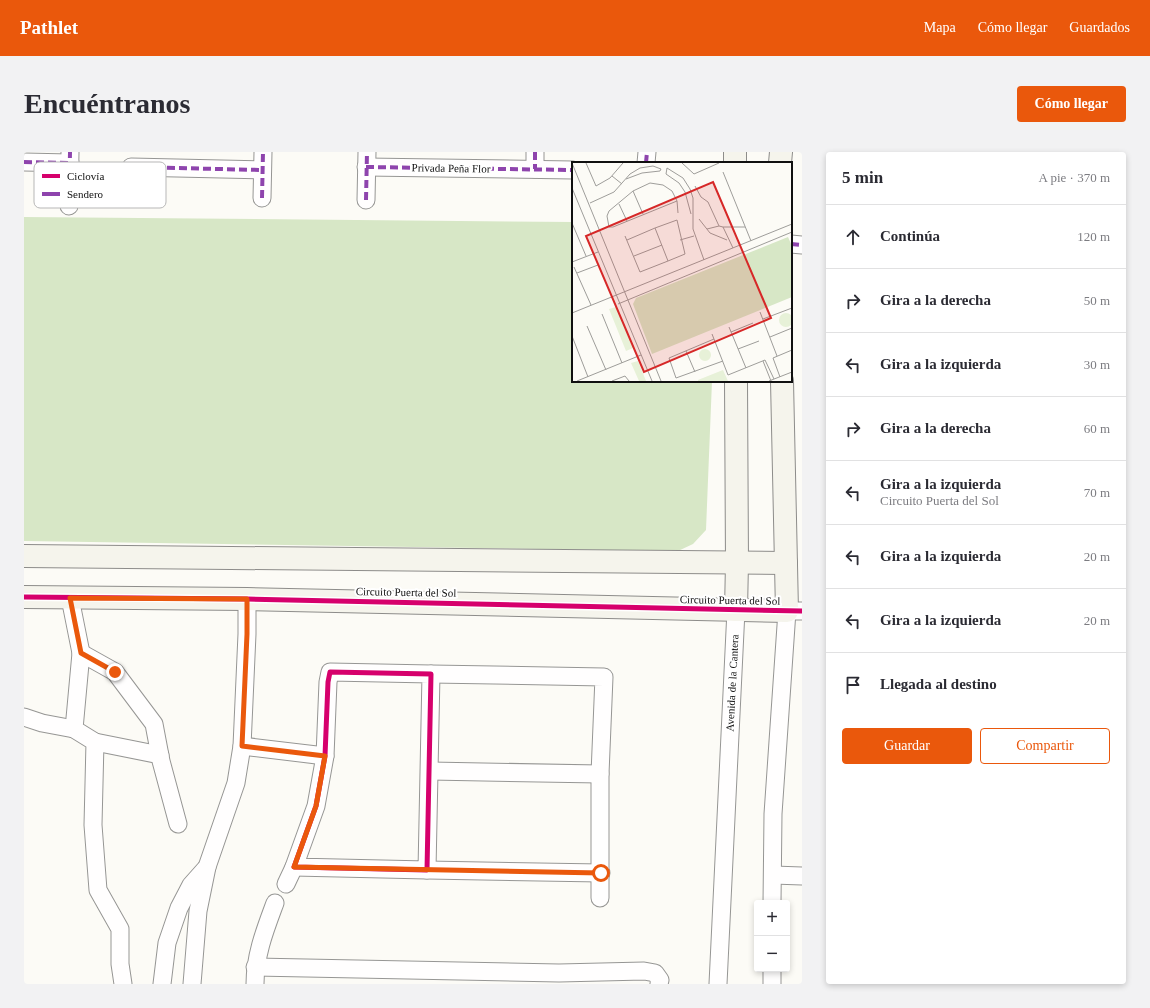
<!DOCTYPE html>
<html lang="es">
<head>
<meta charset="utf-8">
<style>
  :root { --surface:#fff; --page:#f2f2f3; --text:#2b2b33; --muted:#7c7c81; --line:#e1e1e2; --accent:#ea580c }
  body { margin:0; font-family:Georgia,serif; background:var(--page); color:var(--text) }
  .controls { position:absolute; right:12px; bottom:12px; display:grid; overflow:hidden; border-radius:4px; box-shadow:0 2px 6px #0003 }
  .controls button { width:36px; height:36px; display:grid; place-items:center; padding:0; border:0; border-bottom:1px solid var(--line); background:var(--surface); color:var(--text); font:20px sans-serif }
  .stop { position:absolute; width:12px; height:12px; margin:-9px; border:3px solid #ea580c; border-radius:50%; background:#fff }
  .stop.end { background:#ea580c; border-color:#fff; box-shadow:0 1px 4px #0008 }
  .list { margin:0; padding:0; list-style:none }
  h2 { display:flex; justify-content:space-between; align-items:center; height:52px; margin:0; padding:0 16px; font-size:17px }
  h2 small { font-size:13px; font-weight:400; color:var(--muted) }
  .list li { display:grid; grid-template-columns:26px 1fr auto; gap:12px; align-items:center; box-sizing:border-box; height:64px; padding:0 16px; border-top:1px solid var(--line) }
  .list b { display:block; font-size:15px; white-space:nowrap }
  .list p { margin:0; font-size:13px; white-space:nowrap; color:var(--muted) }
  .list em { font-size:13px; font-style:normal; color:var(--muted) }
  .actions { display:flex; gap:8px; padding:12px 16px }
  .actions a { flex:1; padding:9px 0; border:1px solid var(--accent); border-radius:4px; text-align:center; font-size:14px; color:var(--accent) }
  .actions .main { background:var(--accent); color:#fff }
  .icon { flex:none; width:22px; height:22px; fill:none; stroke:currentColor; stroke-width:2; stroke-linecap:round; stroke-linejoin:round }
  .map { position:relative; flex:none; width:778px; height:832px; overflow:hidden; border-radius:4px }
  header { display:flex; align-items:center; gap:24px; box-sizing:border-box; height:56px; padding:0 20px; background:var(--accent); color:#fff }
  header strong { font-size:19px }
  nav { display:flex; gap:22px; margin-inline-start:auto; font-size:14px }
  .intro { display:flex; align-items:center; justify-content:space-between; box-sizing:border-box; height:96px; padding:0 24px }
  h1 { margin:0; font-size:28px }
  .button { padding:10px 18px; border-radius:4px; background:var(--accent); color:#fff; font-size:14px; font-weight:700 }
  main { display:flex; gap:24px; padding:0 24px }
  aside { flex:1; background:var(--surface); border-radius:4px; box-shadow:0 2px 6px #0003 }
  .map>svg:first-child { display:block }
  .forest { fill:#d7e7c6 }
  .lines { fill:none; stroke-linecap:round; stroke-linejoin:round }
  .street-casing { stroke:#969694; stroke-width:19 }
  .secondary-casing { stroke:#8d8c8a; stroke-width:24 }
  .street { stroke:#fffefe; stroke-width:17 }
  .secondary { stroke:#f5f4ec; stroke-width:22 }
  .quiet { stroke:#8e44ad; stroke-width:4; stroke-dasharray:8 4; stroke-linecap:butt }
  .cycleway-casing { stroke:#fff; stroke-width:8 }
  .cycleway { stroke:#d6006c; stroke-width:5 }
  .route { stroke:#ea580c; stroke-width:5 }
  .labels { text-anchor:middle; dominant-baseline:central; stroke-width:4; stroke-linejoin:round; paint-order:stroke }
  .street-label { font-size:11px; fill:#101010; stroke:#fff }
  .inset-road { fill:none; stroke:#9e9d9a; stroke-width:1 }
  .view { fill:#d62828; fill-opacity:0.15; stroke:#d62828; stroke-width:2 }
  .inset-edge { fill:none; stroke:#101010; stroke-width:2 }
  .key { fill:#fff; stroke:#b7b7b7; stroke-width:1 }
  .key-label { font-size:11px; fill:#101010 }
</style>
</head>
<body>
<header>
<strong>Pathlet</strong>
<nav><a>Mapa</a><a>Cómo llegar</a><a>Guardados</a></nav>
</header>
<div class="intro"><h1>Encuéntranos</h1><a class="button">Cómo llegar</a></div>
<main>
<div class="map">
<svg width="778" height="832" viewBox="0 0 778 832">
  <rect width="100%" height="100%" fill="#fcfbf6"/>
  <path class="forest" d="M0,65l549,5v159h139l-6,149 -13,14 -15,7 -654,-10z"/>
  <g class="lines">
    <defs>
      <g id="street">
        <path d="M511,0v17"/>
        <path d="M0,10l46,1"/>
        <path d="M622,11l1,-11"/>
        <path d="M107,15l131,3"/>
        <path d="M342,15l207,3"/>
        <path d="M238,46l1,-46"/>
        <path d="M342,48l1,-48"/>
        <path d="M45,54l1,-54"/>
        <path d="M767,92l11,1"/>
        <path d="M46,446l11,55 -7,76 21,13 -2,83 5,65 22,39v35l3,20"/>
        <path d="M57,501l34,19 39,52 7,37 17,63"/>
        <path d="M306,520l101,2 -4,196 -133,-3 22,-61 9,-50 3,-74z"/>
        <path d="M407,522l173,3 -4,97v124"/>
        <path d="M0,565l18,6 32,6"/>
        <path d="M71,590l65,13"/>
        <path d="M218,594l83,10"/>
        <path d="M406,619l170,3"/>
        <path d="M403,718l174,3"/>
        <path d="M749,723l29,1"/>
        <path d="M262,732l8,-17"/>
        <path d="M748,751l1,-89 14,-203h15"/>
        <path d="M231,815l304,6 85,-2 11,2 5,7 -1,4"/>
        <path d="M138,832l5,-41 12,-35 12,-23 16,-18 29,-84 6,-37 5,-112v-35"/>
        <path d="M168,832l6,-73 9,-44"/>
        <path d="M231,832c0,-29 10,-54 20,-81"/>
        <path d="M694,832l18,-374"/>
        <path d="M748,832v-15"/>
      </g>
      <g id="secondary">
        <path d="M711,0v11"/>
        <path d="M756,11l1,-11"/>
        <path d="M0,404l762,7"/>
        <path d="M0,445l223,2 540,12 -5,-230"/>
        <path d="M712,458l1,-47 -1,-182"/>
      </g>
    </defs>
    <use href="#street" class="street-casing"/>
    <use href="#secondary" class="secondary-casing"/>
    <use href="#street" class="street"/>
    <use href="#secondary" class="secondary"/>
    <g class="quiet">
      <path d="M511,0v17"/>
      <path d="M0,10l46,1"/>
      <path d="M622,11l1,-11"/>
      <path d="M107,15l131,3"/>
      <path d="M342,15l207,3"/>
      <path d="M238,46l1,-46"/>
      <path d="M342,48l1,-48"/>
      <path d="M45,54l1,-54"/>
      <path d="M767,92l11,1"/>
    </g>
    <defs>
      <g id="cycleway">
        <path d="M0,445l223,2 555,12"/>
        <path d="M306,520l101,2 -4,196 -133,-3 22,-61 9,-50 3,-74z"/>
      </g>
    </defs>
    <use href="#cycleway" class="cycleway-casing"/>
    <use href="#cycleway" class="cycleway"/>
  </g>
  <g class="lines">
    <path class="route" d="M91,520l-34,-19 -11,-55 177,1v35l-5,112 83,10 -9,50 -22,61 307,6"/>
  </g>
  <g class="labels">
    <g class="street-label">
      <text transform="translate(427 16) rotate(1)">Privada Peña Flor</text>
      <text transform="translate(382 440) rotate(1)">Circuito Puerta del Sol</text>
      <text transform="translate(706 448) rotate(1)">Circuito Puerta del Sol</text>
      <text transform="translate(708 531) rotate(-87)">Avenida de la Cantera</text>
    </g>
  </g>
  <g transform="translate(548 10)">
    <rect width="220" height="220" fill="#fcfbf6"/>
    <path d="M44,145l17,41 -7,3 -17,-42zM207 158a7 7 0 1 1 14 0a7 7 0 1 1-14 0ZM127 193a6 6 0 1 1 12 0a6 6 0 1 1-12 0ZM66,199l8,20h-7l-8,-18zM151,208l5,11h-30v-1z" fill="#e7f1d8"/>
    <path d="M216,75l4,9v51l-140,57 -19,-50 3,-6z" fill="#d7e7c6"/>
    <path class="inset-road" d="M0,1l89,218M14,1l10,23 14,-8 13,-15M110,1l12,11 25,-11M151,10l28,69M40,14l10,8M123,24l6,11 7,5 11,24 4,1 10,21M0,26l80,193M61,29l10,23M105,39l-64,26h-4l-2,-11 2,-5 24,-20 17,-8 13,2 9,6 5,10 1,12M18,41l24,-11 16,-18 10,-6 13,-2 8,3 -1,2 -18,2 -16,6M47,42l8,17M119,52l-6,-22 -6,-9 -13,-9 1,-6 16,10 7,11 3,9v31l11,31M127,57l11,14 17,7M105,58l8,34 -17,7 -13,-33zM0,61l14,33M151,65h22M135,67l12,-3M53,74l15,36 28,-11M55,78l28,-12M108,78l14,-4M62,94l28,-11M0,100l26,-10M2,105l17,38M5,111l21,-8M46,142l174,-72M188,150l17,44M0,151l220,-89M30,152l20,49M191,157l29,-11M15,164l19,44M157,165l17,41M159,170l22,-9M140,172l16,41 37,-15 9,19M0,174l16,41M198,175l22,-9M142,177l-45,19 7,20 47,-17M166,187l21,-8M114,189l9,21M191,199l8,20M208,215l-7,-19 19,-8M5,219l64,-26M40,219l13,-5 4,5M197,219l23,-9"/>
    <path class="view" d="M141,20l58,136 -127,54 -58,-136z"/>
    <rect width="220" height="220" class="inset-edge"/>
  </g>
  <rect x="10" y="10" width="132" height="46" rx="6" class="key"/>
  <rect x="18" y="22" width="18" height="4" fill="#d6006c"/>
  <rect x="18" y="40" width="18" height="4" fill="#8e44ad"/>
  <g class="key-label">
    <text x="43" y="28">Ciclovía</text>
    <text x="43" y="46">Sendero</text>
  </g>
</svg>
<div class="controls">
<button>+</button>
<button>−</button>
</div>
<div class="stop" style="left:577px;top:721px"></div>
<div class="stop end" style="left:91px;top:520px"></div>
</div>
<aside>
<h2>5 min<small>A pie · 370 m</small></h2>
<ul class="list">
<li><svg class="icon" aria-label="ahead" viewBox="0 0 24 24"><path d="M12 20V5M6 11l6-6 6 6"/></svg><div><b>Continúa</b></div><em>120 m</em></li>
<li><svg class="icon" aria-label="right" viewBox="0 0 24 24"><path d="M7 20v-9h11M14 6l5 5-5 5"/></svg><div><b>Gira a la derecha</b></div><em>50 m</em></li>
<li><svg class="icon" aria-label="left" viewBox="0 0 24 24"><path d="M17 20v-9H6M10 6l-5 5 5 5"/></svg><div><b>Gira a la izquierda</b></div><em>30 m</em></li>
<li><svg class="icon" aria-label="right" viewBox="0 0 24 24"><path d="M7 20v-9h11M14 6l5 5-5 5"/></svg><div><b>Gira a la derecha</b></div><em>60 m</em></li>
<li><svg class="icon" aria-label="left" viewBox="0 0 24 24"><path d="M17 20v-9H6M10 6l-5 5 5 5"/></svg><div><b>Gira a la izquierda</b><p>Circuito Puerta del Sol</p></div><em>70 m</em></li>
<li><svg class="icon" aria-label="left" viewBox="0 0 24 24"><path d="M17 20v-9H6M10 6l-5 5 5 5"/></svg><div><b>Gira a la izquierda</b></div><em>20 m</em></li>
<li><svg class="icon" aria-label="left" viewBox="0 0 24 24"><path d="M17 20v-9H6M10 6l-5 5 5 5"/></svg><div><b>Gira a la izquierda</b></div><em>20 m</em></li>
<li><svg class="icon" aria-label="arrive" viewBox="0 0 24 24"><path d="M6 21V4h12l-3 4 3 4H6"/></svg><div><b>Llegada al destino</b></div></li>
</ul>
<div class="actions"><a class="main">Guardar</a><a>Compartir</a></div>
</aside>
</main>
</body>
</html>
